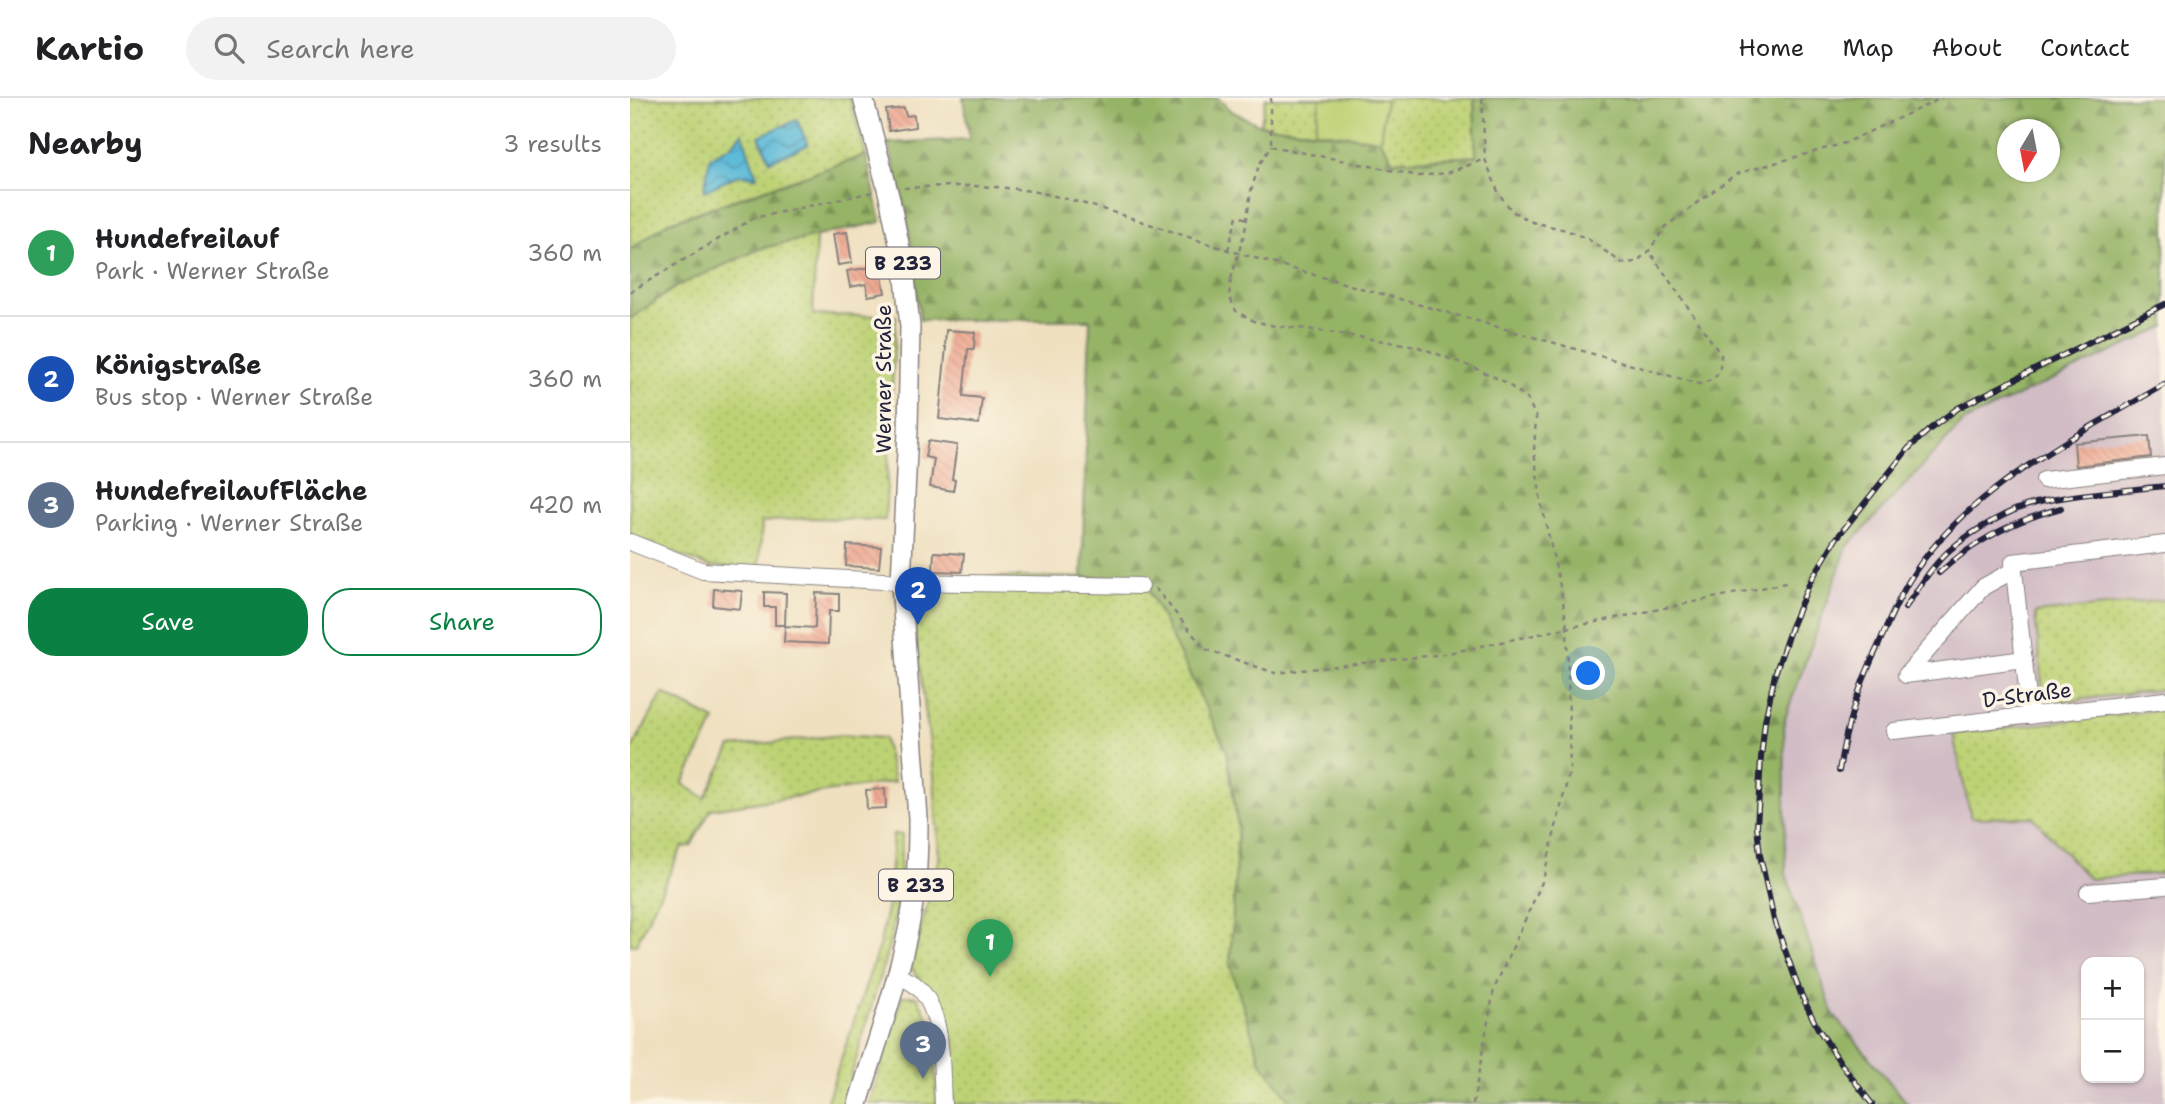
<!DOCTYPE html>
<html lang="en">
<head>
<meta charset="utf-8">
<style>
  :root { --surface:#fff; --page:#f2f2f2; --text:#202124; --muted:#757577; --line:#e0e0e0; --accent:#0b8043 }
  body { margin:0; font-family:"Shantell Sans",sans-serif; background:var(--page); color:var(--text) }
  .controls { position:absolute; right:21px; bottom:21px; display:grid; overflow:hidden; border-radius:14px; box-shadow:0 2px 5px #0004 }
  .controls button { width:63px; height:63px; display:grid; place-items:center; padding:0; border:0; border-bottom:2px solid var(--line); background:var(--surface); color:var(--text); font:35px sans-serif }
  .compass { position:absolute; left:1367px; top:21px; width:63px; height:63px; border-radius:50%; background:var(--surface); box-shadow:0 2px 5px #0004; rotate:190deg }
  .you { position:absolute; left:959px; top:576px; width:24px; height:24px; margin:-18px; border:5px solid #fff; border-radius:50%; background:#1a73e8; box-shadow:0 0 0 10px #1a73e833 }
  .badge { display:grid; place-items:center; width:46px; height:46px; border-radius:50%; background:var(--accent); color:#fff; font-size:23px; font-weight:700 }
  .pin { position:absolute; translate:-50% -58px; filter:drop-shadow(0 2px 4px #0008) }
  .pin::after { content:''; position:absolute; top:37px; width:24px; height:21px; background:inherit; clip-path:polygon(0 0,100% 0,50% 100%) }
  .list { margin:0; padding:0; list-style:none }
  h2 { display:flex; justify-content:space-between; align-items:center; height:91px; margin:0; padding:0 28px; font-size:30px }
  h2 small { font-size:23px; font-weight:400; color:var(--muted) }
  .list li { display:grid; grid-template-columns:46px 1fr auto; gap:21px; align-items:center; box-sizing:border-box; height:126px; padding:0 28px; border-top:2px solid var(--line) }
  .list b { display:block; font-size:26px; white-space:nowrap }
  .list p { margin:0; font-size:23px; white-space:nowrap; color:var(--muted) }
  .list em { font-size:23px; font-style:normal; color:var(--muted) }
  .actions { display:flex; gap:14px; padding:21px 28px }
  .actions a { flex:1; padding:16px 0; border:2px solid var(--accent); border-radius:28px; text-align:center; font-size:24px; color:var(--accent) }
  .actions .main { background:var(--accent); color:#fff }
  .icon { flex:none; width:38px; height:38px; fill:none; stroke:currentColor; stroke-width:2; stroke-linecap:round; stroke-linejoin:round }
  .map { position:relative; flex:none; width:1535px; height:1006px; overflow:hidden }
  header { display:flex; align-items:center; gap:42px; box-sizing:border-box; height:98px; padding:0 35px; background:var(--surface); border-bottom:2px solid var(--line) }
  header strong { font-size:33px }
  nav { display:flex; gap:38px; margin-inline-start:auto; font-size:24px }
  .search { width:490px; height:63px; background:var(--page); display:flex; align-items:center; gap:18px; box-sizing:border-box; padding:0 24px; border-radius:38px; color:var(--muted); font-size:26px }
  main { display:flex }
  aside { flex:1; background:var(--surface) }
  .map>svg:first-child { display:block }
  .industrial { fill:#d2bdc6; fill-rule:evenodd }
  .green { fill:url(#green-dots); stroke:#707a58; stroke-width:2 }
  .forest { fill:url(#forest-firs); stroke:#5c6b50; stroke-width:2; fill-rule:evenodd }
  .pitch { fill:#bdd275; stroke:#707a58; stroke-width:2 }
  .water { fill:url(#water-waves); stroke:#3e6e8a; stroke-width:2 }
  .building { fill:url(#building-back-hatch) }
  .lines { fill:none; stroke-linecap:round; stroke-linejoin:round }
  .minor-casing { stroke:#88817e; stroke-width:18 }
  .major-casing { stroke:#88817e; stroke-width:22 }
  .path { stroke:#88817e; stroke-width:2.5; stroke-dasharray:5 5; stroke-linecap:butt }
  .minor { stroke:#fff; stroke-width:16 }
  .major { stroke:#fff; stroke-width:19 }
  .rail-casing { stroke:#22223b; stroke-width:6 }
  .rail { stroke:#fcf5e5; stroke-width:3.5; stroke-dasharray:10; stroke-linecap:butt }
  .major-bridge-casing { stroke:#88817e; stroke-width:22; stroke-linecap:butt }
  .path-bridge { stroke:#88817e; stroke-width:2.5; stroke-dasharray:5 5; stroke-linecap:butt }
  .major-bridge { stroke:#fff; stroke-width:19 }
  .labels { text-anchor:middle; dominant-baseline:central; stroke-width:7; stroke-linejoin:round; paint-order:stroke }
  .shield { fill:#fcf5e5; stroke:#63616e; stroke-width:2 }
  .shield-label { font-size:19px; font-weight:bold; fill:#22223b }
  .street-label { font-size:21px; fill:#22223b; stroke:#fcf5e5 }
</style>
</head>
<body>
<header>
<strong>Kartio</strong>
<div class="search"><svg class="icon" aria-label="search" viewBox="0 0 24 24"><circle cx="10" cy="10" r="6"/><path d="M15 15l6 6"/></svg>Search here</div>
<nav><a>Home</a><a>Map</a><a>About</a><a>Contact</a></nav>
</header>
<main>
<aside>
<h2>Nearby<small>3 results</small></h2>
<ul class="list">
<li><span class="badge" style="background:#2e9e5b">1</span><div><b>Hundefreilauf</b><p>Park · Werner Straße</p></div><em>360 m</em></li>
<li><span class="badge" style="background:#1a4fb4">2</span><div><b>Königstraße</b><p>Bus stop · Werner Straße</p></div><em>360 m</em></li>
<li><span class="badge" style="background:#5c6f8a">3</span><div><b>HundefreilaufFläche</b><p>Parking · Werner Straße</p></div><em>420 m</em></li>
</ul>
<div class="actions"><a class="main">Save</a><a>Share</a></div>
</aside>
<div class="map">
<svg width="1535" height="1006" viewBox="0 0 1535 1006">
  <defs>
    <pattern id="green-dots" width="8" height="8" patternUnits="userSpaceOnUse" patternTransform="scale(1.75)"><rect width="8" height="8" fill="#bdd275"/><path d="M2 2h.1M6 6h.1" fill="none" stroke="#a2b466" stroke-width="1.8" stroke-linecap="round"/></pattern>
    <pattern id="forest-firs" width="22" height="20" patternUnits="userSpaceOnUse" patternTransform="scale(1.75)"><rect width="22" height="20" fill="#96b466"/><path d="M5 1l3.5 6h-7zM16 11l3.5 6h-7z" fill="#7a9255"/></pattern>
    <pattern id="water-waves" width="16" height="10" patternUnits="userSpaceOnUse" patternTransform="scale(1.75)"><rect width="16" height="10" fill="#5ab9d8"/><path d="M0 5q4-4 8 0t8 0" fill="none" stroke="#4a96b0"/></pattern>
    <pattern id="building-back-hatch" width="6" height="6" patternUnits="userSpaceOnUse" patternTransform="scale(1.75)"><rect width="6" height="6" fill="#eea790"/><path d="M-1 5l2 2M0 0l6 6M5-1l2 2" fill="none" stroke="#cc8f7d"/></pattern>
  </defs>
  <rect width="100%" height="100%" fill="#fcf5e5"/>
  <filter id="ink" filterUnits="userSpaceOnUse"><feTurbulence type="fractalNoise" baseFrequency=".0143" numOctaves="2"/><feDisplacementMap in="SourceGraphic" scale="14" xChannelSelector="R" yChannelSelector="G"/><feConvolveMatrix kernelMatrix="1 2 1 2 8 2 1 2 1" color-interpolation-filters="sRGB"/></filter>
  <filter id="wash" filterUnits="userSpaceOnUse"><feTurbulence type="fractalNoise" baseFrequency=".00686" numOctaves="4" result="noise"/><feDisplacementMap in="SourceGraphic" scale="28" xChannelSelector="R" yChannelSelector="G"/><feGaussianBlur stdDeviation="1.57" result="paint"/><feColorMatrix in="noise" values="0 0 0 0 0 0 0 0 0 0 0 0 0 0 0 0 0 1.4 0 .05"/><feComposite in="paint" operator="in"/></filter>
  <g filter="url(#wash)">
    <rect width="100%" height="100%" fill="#efe0c0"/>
    <path class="industrial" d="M1535,229v777h-257l-75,-90 -47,-140 -2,-153 63,-174 117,-126zM1456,864h53v116h-53z"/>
    <g class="green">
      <path d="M0,0h220l16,57 -199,68 -37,27z"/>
      <path d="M636,0h54l-5,33 -42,-3 -13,-3z"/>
      <path d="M758,0h86l3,58 -84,5 -13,-21 6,-41z"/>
      <path d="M186,138l-3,79 83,1 -11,204 -80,-2 -43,4 -3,46 -49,-1 -80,-31v-217l47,-33 85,-38z"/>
      <path d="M364,479l149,1 84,173 11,77 -8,137 31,97 32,42h-346l-5,-86 -31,-51 28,-108 -5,-83 -26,-196z"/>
      <path d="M1535,502v89l-121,15 -9,-91z"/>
      <path d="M33,595l52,27 -32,64 22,14 26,-51 110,-12 43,3 10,44 -183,27 -20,37 -9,1 -46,98h-6v-193z"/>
      <path d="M1535,611v164l-76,6 -56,-62 -62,1 -18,-84z"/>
      <path d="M263,736l9,1 -4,62 -8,45 -47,162h-17l54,-161 9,-44z"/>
      <path d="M272,898h15l16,33 4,75h-68z"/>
    </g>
    <g class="forest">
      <path d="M333,0h255l13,13 29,14 120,15 13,21 83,-5 -2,-58h691v229l-201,94 -117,126 -63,174 2,153 47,140 75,90h-615l-32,-42 -31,-97 8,-137 -11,-77 -84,-172 -61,-2 8,-257h-170l-13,-103 -19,-74 82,-4zM1378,32h42v42h-42z"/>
      <path d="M236,57l15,67 -119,26 -85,38 -47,33v-69l37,-27z"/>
    </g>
    <path class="pitch" d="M690,0l66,1 -6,41 -65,-9z"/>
    <g class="water">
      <path d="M167,22l11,25 -38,16 -11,-25z"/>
      <path d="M112,35l15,44 -19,-2 -34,16 6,-34 21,-11z"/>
    </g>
    <g id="blocks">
      <g class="building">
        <path d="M274,10l2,8 8,-1 1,12 -26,4 -3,-21z"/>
        <path d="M217,134l5,31 -14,2 -5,-31z"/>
        <path d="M250,168l5,27 -17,3 -2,-12 -16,3 -3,-16z"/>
        <path d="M316,232l29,2 -1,17h-6l-5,47 19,2 -3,26 -40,-5 7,-72h-1z"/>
        <path d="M1519,338l2,21 -75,9 -2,-23z"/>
        <path d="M298,343l29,4 -5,34 3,1 -2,11 -23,-4 4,-28 -9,-2z"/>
        <path d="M217,447l34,2 -2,21 -33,-2z"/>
        <path d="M304,454l30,2 -2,18 -29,-1z"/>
        <path d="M84,491l28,2 -2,18 -27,-3z"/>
        <path d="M134,494l22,1 -1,32h-10v-18h-11z"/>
        <path d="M186,495l23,1v17h-10l-1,33 -44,-2 1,-16 30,2z"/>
        <path d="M255,691l1,19 -19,1 -1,-19z"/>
      </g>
    </g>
  </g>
  <g filter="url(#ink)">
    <use href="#blocks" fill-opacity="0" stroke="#88817e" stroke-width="2"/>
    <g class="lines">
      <defs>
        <g id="minor">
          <path d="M1414,382l121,-14"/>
          <path d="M0,444l73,29 198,11 240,4"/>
          <path d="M1384,472l-31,17 -77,88 118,-16"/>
          <path d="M1400,618l-17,-154 152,-18"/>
          <path d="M1264,633l271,-31"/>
          <path d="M1458,794l77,-6"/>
          <path d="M267,877c9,4 20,9 26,18 21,27 18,78 20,111"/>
        </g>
        <g id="major">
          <path d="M233,0l21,78"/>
          <path d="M228,1006c21,-70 48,-142 57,-215 3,-23 3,-47 3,-71l-17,-236 7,-152 2,-103 -6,-59 -14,-68"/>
        </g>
      </defs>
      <use href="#minor" class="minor-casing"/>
      <use href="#major" class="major-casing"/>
      <g class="path">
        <path d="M641,0v48"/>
        <path d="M852,0l3,60"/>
        <path d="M274,90c47,-3 96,-4 142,6 71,16 139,44 209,64 148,42 296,84 444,126 19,-5 21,-9 22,-29l-72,-104"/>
        <path d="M615,133l6,-40 8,-26 12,-19 148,30 28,-3 38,-14 14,35 13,17 20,11 34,8 22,9 34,24 14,-1 13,-11 16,-24 71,-53 109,-31 97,-45"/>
        <path d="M598,152l9,-34 11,3"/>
        <path d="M0,194l124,-74 119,-26"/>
        <path d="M525,490l50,61 70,24 169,-19 123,-26 -5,-33 -21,-93 -7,-51 2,-34 -9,-19 -24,-17 -31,-14 -56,-21 -108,-17 -33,-3 -21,-5 -18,-10 -7,-15 2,-17"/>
        <path d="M843,1006l21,-115 49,-109 27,-111 -3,-141 219,-45"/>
      </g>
      <use href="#minor" class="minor"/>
      <use href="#major" class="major"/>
      <defs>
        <g id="rail">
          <path d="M1309,475c35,-32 76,-53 122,-65"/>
          <path d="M1275,510c14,-20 27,-43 46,-59 21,-18 59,-40 85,-46 42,-10 86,-12 129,-17"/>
          <path d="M1209,673c7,-47 20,-85 40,-127 9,-21 18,-43 30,-63 56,-92 167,-144 256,-197"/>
          <path d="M1242,1006l-30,-39 -25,-38 -16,-33 -27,-74 -14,-65 -3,-28 4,-69 4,-37 10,-47 16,-47 19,-45 26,-43 72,-90 22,-20 28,-21 207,-104"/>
        </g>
      </defs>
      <use href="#rail" class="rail-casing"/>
      <use href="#rail" class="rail"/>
      <defs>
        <path id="major-bridge" d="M254,78l6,24"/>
      </defs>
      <use href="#major-bridge" class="major-bridge-casing"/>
      <path class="path-bridge" d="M601,181l14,-48"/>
      <use href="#major-bridge" class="major-bridge"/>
    </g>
  </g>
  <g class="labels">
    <g class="shield">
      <rect x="236" y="149.5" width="74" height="31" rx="5"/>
      <rect x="249" y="771.5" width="74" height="31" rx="5"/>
    </g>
    <g class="shield-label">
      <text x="273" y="165">B 233</text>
      <text x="286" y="787">B 233</text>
    </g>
    <g class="street-label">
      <text transform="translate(254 281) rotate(-90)">Werner Straße</text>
      <text transform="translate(1397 597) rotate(-7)">D-Straße</text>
    </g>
  </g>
</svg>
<div class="controls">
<button>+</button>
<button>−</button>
</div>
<svg class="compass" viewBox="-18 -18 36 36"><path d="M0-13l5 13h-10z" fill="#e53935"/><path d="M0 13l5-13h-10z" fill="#757577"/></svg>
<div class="you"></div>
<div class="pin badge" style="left:360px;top:879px;background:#2e9e5b">1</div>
<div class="pin badge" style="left:288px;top:527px;background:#1a4fb4">2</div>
<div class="pin badge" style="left:293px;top:981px;background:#5c6f8a">3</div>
</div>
</main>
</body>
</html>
